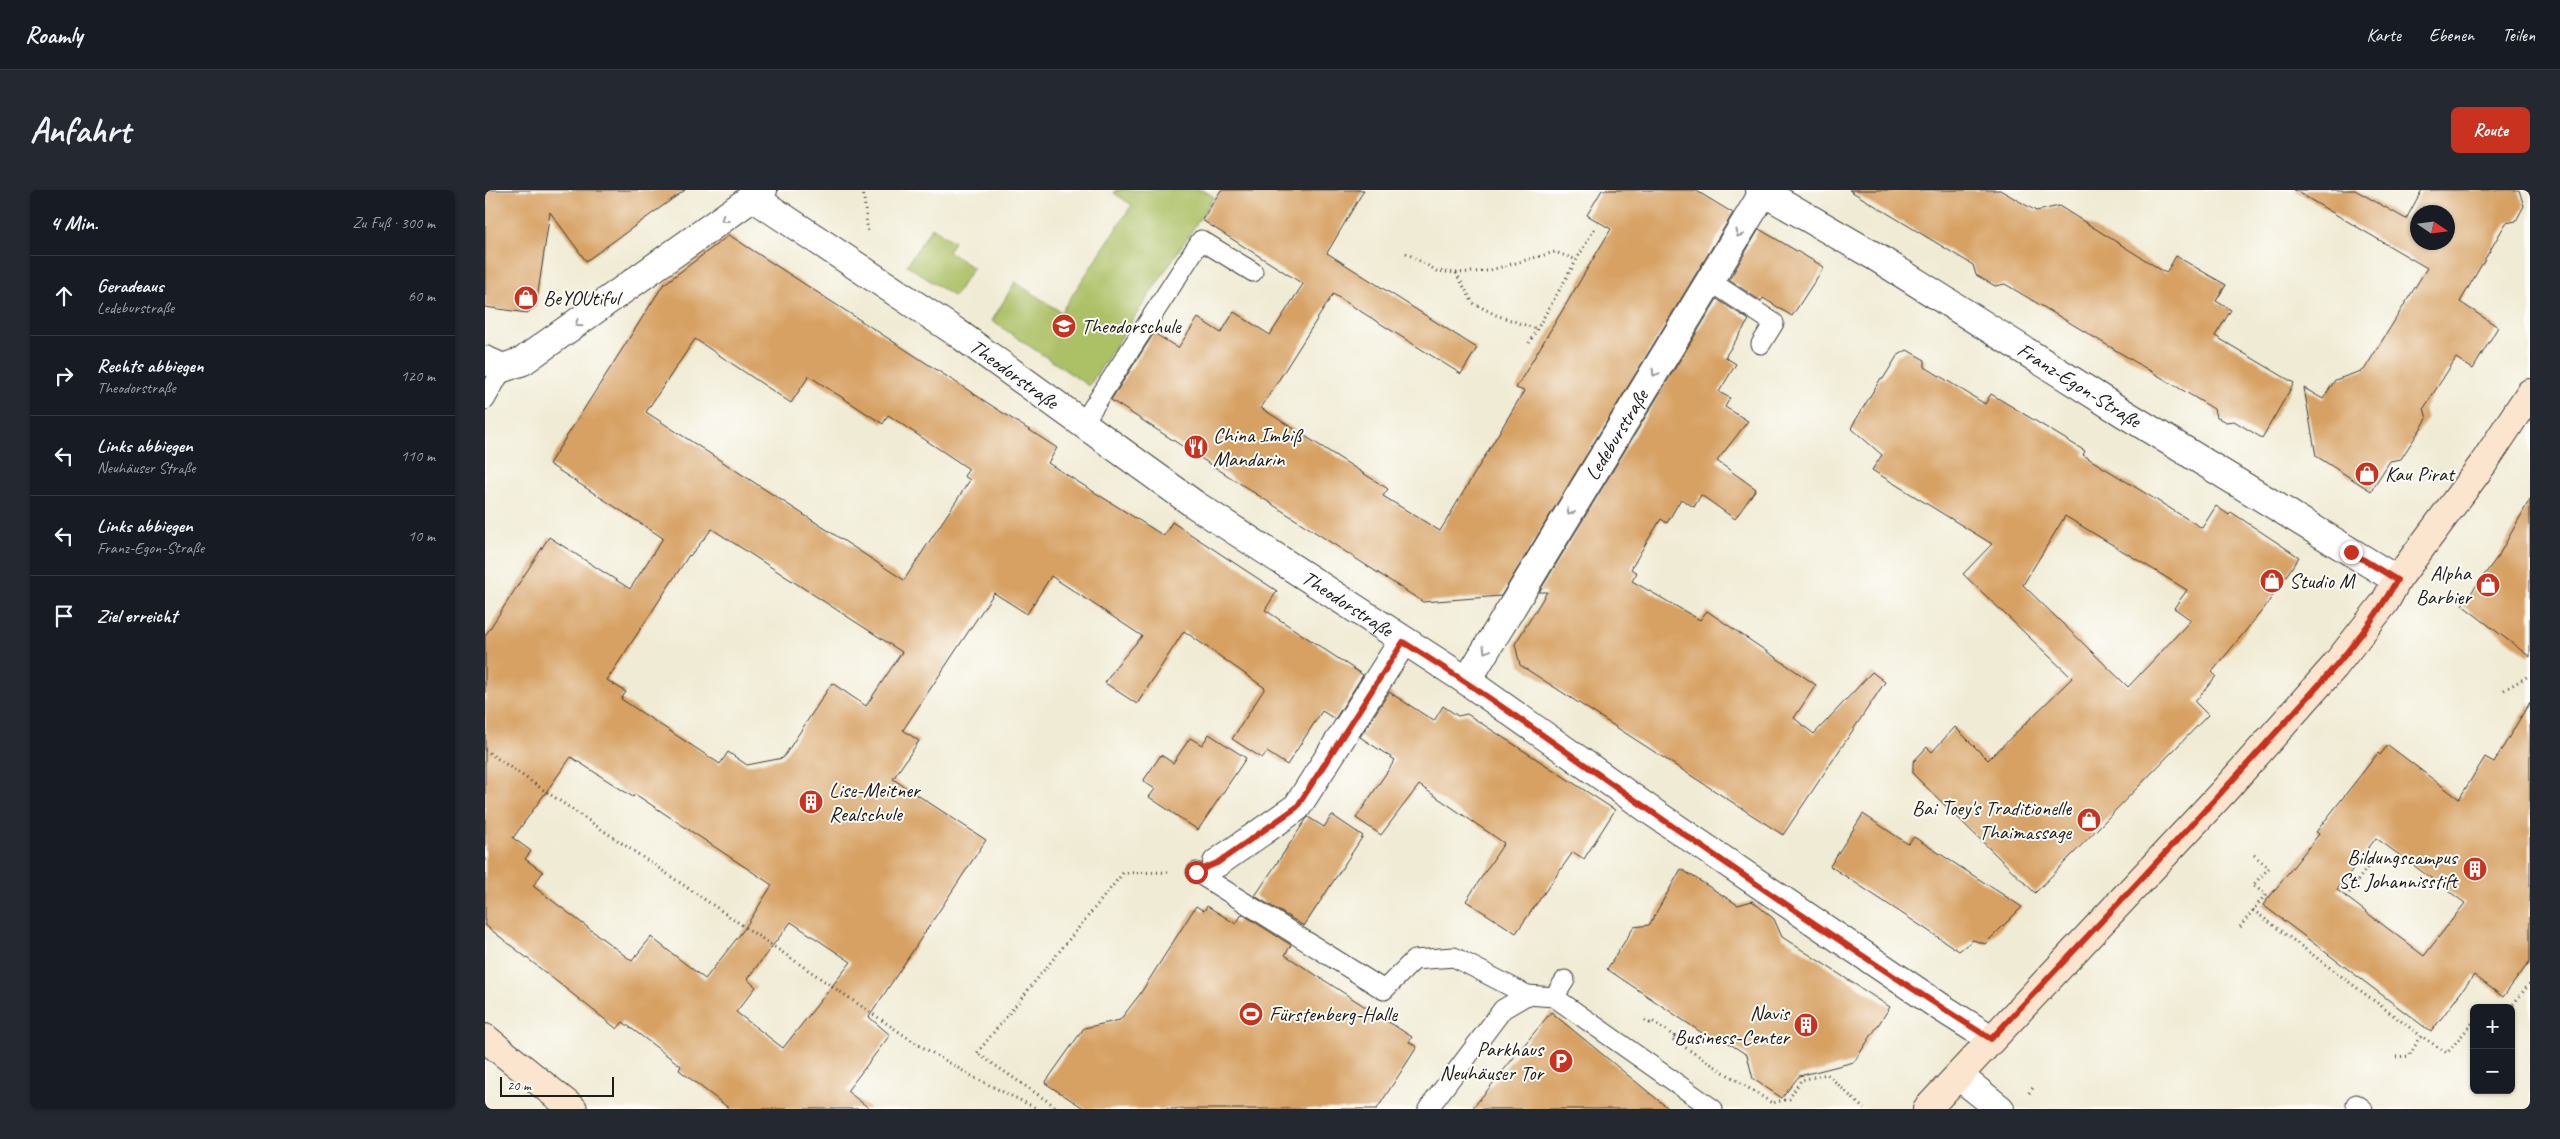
<!DOCTYPE html>
<html lang="de">
<head>
<meta charset="utf-8">
<style>
  :root { --surface:#171b24; --page:#242831; --text:#f1f3f6; --muted:#9ea1a6; --line:#363941; --accent:#c8321e }
  body { margin:0; font-family:Caveat,sans-serif; background:var(--page); color:var(--text) }
  .controls { position:absolute; right:15px; bottom:15px; display:grid; overflow:hidden; border-radius:8px; box-shadow:0 1px 4px #0004 }
  .controls button { width:45px; height:45px; display:grid; place-items:center; padding:0; border:0; border-bottom:1px solid var(--line); background:var(--surface); color:var(--text); font:25px sans-serif }
  .compass { position:absolute; left:1925px; top:15px; width:45px; height:45px; border-radius:50%; background:var(--surface); box-shadow:0 1px 4px #0004; rotate:103deg }
  .scale { position:absolute; left:15px; bottom:12px; width:114px; box-sizing:border-box; padding-left:5px; border:2px solid #1c1c1c; border-top:0; font-size:14px; line-height:18px; white-space:nowrap; color:#1c1c1c; -webkit-text-stroke:4px #fdfcf7; paint-order:stroke }
  .stop { position:absolute; width:15px; height:15px; margin:-11px; border:4px solid #c8321e; border-radius:50%; background:#fff }
  .stop.end { background:#c8321e; border-color:#fff; box-shadow:0 1px 5px #0008 }
  .list { margin:0; padding:0; list-style:none }
  h2 { display:flex; justify-content:space-between; align-items:center; height:65px; margin:0; padding:0 20px; font-size:21px }
  h2 small { font-size:16px; font-weight:400; color:var(--muted) }
  .list li { display:grid; grid-template-columns:32px 1fr auto; gap:15px; align-items:center; box-sizing:border-box; height:80px; padding:0 20px; border-top:1px solid var(--line) }
  .list b { display:block; font-size:19px; white-space:nowrap }
  .list p { margin:0; font-size:16px; white-space:nowrap; color:var(--muted) }
  .list em { font-size:16px; font-style:normal; color:var(--muted) }
  .icon { flex:none; width:28px; height:28px; fill:none; stroke:currentColor; stroke-width:2; stroke-linecap:round; stroke-linejoin:round }
  .map { position:relative; flex:none; width:2045px; height:919px; overflow:hidden; border-radius:8px }
  header { display:flex; align-items:center; gap:30px; box-sizing:border-box; height:70px; padding:0 25px; background:var(--surface); border-bottom:1px solid var(--line) }
  header strong { font-size:24px }
  nav { display:flex; gap:28px; margin-inline-start:auto; font-size:18px }
  .intro { display:flex; align-items:center; justify-content:space-between; box-sizing:border-box; height:120px; padding:0 30px }
  h1 { margin:0; font-size:35px }
  .button { padding:12px 22px; border-radius:8px; background:var(--accent); color:#fff; font-size:18px; font-weight:700 }
  main { display:flex; gap:30px; padding:0 30px }
  aside { flex:1; background:var(--surface); border-radius:8px; box-shadow:0 1px 4px #0004 }
  .map>svg:first-child { display:block }
  .green { fill:#acc065; stroke:#646e40 }
  .building { fill:#d7a163; fill-rule:evenodd }
  .lines { fill:none; stroke-linecap:round; stroke-linejoin:round }
  .lane-casing { stroke:#3c3b38; stroke-width:21 }
  .street-casing { stroke:#3c3b38; stroke-width:30 }
  .secondary-casing { stroke:#3c3b38; stroke-width:30 }
  .path { stroke:#3c3b38; stroke-width:3; stroke-dasharray:1 4; stroke-linecap:butt }
  .lane { stroke:#fff; stroke-width:19 }
  .street { stroke:#fff; stroke-width:28 }
  .secondary { stroke:#fce5cf; stroke-width:28 }
  .oneway { stroke:#999 }
  .route { stroke:#c8321e; stroke-width:6 }
  .labels { text-anchor:middle; dominant-baseline:central; stroke-width:4; stroke-linejoin:round; paint-order:stroke }
  .poi-label { font-size:21px; fill:#1c1c1c; stroke:#fdfcf7; text-anchor:start }
  .street-label { font-size:21px; fill:#1c1c1c; stroke:#fdfcf7 }
</style>
</head>
<body>
<header>
<strong>Roamly</strong>
<nav><a>Karte</a><a>Ebenen</a><a>Teilen</a></nav>
</header>
<div class="intro"><h1>Anfahrt</h1><a class="button">Route</a></div>
<main>
<aside>
<h2>4 Min.<small>Zu Fuß · 300 m</small></h2>
<ul class="list">
<li><svg class="icon" aria-label="ahead" viewBox="0 0 24 24"><path d="M12 20V5M6 11l6-6 6 6"/></svg><div><b>Geradeaus</b><p>Ledeburstraße</p></div><em>60 m</em></li>
<li><svg class="icon" aria-label="right" viewBox="0 0 24 24"><path d="M7 20v-9h11M14 6l5 5-5 5"/></svg><div><b>Rechts abbiegen</b><p>Theodorstraße</p></div><em>120 m</em></li>
<li><svg class="icon" aria-label="left" viewBox="0 0 24 24"><path d="M17 20v-9H6M10 6l-5 5 5 5"/></svg><div><b>Links abbiegen</b><p>Neuhäuser Straße</p></div><em>110 m</em></li>
<li><svg class="icon" aria-label="left" viewBox="0 0 24 24"><path d="M17 20v-9H6M10 6l-5 5 5 5"/></svg><div><b>Links abbiegen</b><p>Franz-Egon-Straße</p></div><em>10 m</em></li>
<li><svg class="icon" aria-label="arrive" viewBox="0 0 24 24"><path d="M6 21V4h12l-3 4 3 4H6"/></svg><div><b>Ziel erreicht</b></div></li>
</ul>
</aside>
<div class="map">
<svg width="2045" height="919" viewBox="0 0 2045 919">
  <rect width="100%" height="100%" fill="#fdfcf7"/>
  <filter id="ink" filterUnits="userSpaceOnUse"><feTurbulence type="fractalNoise" baseFrequency=".02" numOctaves="2"/><feDisplacementMap in="SourceGraphic" scale="10" xChannelSelector="R" yChannelSelector="G"/><feConvolveMatrix kernelMatrix="1 2 1 2 8 2 1 2 1" color-interpolation-filters="sRGB"/></filter>
  <filter id="wash" filterUnits="userSpaceOnUse"><feTurbulence type="fractalNoise" baseFrequency=".0096" numOctaves="4" result="noise"/><feDisplacementMap in="SourceGraphic" scale="20" xChannelSelector="R" yChannelSelector="G"/><feGaussianBlur stdDeviation="1.12" result="paint"/><feColorMatrix in="noise" values="0 0 0 0 0 0 0 0 0 0 0 0 0 0 0 0 0 1.4 0 .05"/><feComposite in="paint" operator="in"/></filter>
  <g filter="url(#wash)">
    <rect width="100%" height="100%" fill="#f0ebd4"/>
    <g class="green">
      <path d="M631,0h87l11,7 -125,189 -97,-65 23,-39 46,30 71,-107 -18,-12z"/>
      <path d="M447,37l22,15 -6,9 25,17 -19,29 -47,-32z"/>
    </g>
    <g id="blocks">
      <g class="building">
        <path d="M0,0h200l-99,71 -36,-49 -14,94 -9,7 -42,-6z"/>
        <path d="M736,0h143l-37,63 150,95 -16,26 -128,-80 -72,114 127,81 -5,7 57,35 84,-140 -8,-3 95,-159 -24,-14 15,-25h93l38,23 -232,383 -78,6 -312,-202 43,-67 24,15 20,-30 23,15 13,-21 36,23 33,-51 -101,-64z"/>
        <path d="M1364,0h151l36,21 23,-5 107,67 10,-17 50,29 -10,16 15,9 -16,26 79,47 -32,55 -28,-17 -8,1 -10,-5 -2,-8 -209,-125 -10,2 -19,-11 -3,-10z"/>
        <path d="M1809,0h61l51,29 16,-29h97l5,16 -8,15 -10,2 -46,79 38,25 -25,42 -17,-11 -32,50 3,11 -17,26 -9,14 -11,2 -19,30 -55,-35 -12,-68 19,11 12,-19 29,-10 63,-102zM1932,22h30v30h-30z"/>
        <path d="M1274,39l65,38 -32,49 -29,-18 -2,3 -32,-21z"/>
        <path d="M244,45l328,213 -9,15 116,73 8,-14 105,69 -12,19 98,65 -28,44 -13,-8 -35,54 -20,-13 -5,6 -30,-19 33,-51 -81,-57 -47,73 -32,-21 12,-18 25,-29 -91,-60 -24,38 -33,-21 -91,137 16,11 -26,38 93,61 -117,177 21,18 -43,56 23,18h-140l-51,-39 2,-4 -58,-44 -6,7 -132,-104v-289l64,-99 81,52 33,-51 -114,-74 114,-179zM210,149l96,64 18,-27 74,48 5,-9 81,54 -5,7 6,4 -66,100 -258,-168zM227,339l190,123 -36,54 -34,-23 -49,75 -36,7 -19,-13 -8,12 -99,-65 5,-7 -19,-12 82,-125 1,1zM86,567l62,40 2,-3 137,91 -27,43 -40,51 -54,-42 -19,24 -99,-75 10,-14 -18,-13 6,-8 -18,-13zM306,732l60,40 -68,86 -47,-36 20,-25 -9,-8z"/>
        <path d="M1232,109l32,21 -24,37 11,7 -17,28 11,6 -5,9 23,14 -31,40 39,28 -21,30 -34,-24 -7,12 -13,-8 -14,24 -6,-4 -15,24 -15,26 6,4 -5,8 68,39 7,-9 109,74 -22,33 20,16 58,-62 13,10 -102,153 -263,-170 -5,-21 32,-52h-8z"/>
        <path d="M1422,160l18,10v7l60,37 6,-10 94,57 -2,4 119,73 14,-22 13,9 2,-3 68,45 -34,50 -53,65 4,4 -21,26 13,13 -173,178 -122,-119v-12l14,-15 5,5 23,-25 33,33 84,-82 -109,-104 29,-30 -120,-74 10,-15 -31,-27 30,-50 2,1 14,-23zM1580,326l122,74 -13,18 17,12 -63,67 -105,-102z"/>
        <path d="M2045,309v158l-68,-52 37,-50z"/>
        <path d="M904,502l45,29 9,-15 15,10 9,-2 148,96 -31,49 -11,-7 -57,81 -50,-32 38,-58 -85,-58 -38,50 -25,-17 39,-58 -35,-23z"/>
        <path d="M2045,512v259l-27,36 -29,-22 -43,57 -168,-127 56,-71 -3,-2 62,-79 2,2 8,-10 71,54 26,-42 9,5zM1891,648l89,65 -41,53 -87,-66z"/>
        <path d="M724,544l37,24 -48,72 -49,-33 6,-8 -12,-8 18,-26 12,8 17,-25 12,7z"/>
        <path d="M1378,624l45,30 6,-7 108,70 -37,37 -12,-4 -14,11 -129,-85z"/>
        <path d="M847,625l31,21 -59,90 -49,-30 50,-75 3,-4 16,10z"/>
        <path d="M1196,679l57,36 14,-4 22,18 8,18 108,70 -36,55 -55,14 -17,22 -29,-19 -6,-24 -23,-15 -10,1 -107,-72 27,-42 15,-2z"/>
        <path d="M711,716l8,5 3,-5 29,18 6,-10 49,31 -6,10 127,82 -3,5 8,5 -40,62h-292l-40,-26 39,-55 36,-8 20,-26z"/>
        <path d="M1066,822l118,97h-197z"/>
      </g>
    </g>
  </g>
  <g filter="url(#ink)">
    <use href="#blocks" fill-opacity="0" stroke="#3c3b38" stroke-width="1"/>
    <g class="lines">
      <defs>
        <g id="lane">
          <path d="M1225,91l64,42 -13,21"/>
          <path d="M0,210l18,-32"/>
          <path d="M598,233l118,-183 52,32"/>
          <path d="M711,682l188,118 30,-30 40,-3 73,38"/>
          <path d="M1069,807l11,-17"/>
          <path d="M1871,914l7,5"/>
          <path d="M943,919l75,-100 24,-14 27,2 159,112"/>
        </g>
        <g id="street">
          <path id="s1" d="M1275,0l116,67 249,157 272,166"/>
          <path id="s2" d="M269,8l202,134 238,172 273,177 187,132 288,195 49,31"/>
          <path d="M0,170l18,8 20,-7 240,-171"/>
          <path id="s3" d="M982,491l298,-491"/>
          <path d="M732,673l80,-56 106,-166"/>
          <path d="M1474,886l41,33"/>
        </g>
        <g id="secondary">
          <path d="M0,848l88,71"/>
          <path d="M1442,919l296,-317 111,-125 51,-65 12,-22 86,-116 47,-71"/>
        </g>
      </defs>
      <use href="#lane" class="lane-casing"/>
      <use href="#street" class="street-casing"/>
      <use href="#secondary" class="secondary-casing"/>
      <g class="path">
        <path d="M378,0l5,43"/>
        <path d="M921,63l31,18 19,2 31,-2 68,-19 22,8"/>
        <path d="M971,83l17,30 23,12 41,14"/>
        <path d="M1044,153l67,-117"/>
        <path d="M2019,500l26,-15"/>
        <path d="M0,560l429,292 61,36 63,31"/>
        <path d="M1769,665l15,13 -16,17 16,12"/>
        <path d="M1861,707l23,-32"/>
        <path d="M1768,720l168,126"/>
        <path d="M1755,737l25,-32"/>
        <path d="M2025,818l20,-25"/>
        <path d="M1160,830l5,3 2,-2 22,15 -2,3 100,64 17,-4 12,-19 26,-6 37,35"/>
        <path d="M1911,867l13,-1 12,-20 26,17 27,-32"/>
        <path d="M1544,903l6,-8"/>
        <path d="M574,919l-82,-56 146,-180 46,-1"/>
      </g>
      <use href="#lane" class="lane"/>
      <use href="#street" class="street"/>
      <use href="#secondary" class="secondary"/>
    </g>
    <defs><path id="oneway-chevron" d="M-2-3.5L2.5 0L-2 3.5" fill="none" stroke-width="1.6" stroke-linecap="round" stroke-linejoin="round" transform="scale(1.25)"/></defs>
    <g class="oneway">
      <use href="#oneway-chevron" transform="translate(239 29) rotate(144)"/>
      <use href="#oneway-chevron" transform="translate(1254 44) rotate(121)"/>
      <use href="#oneway-chevron" transform="translate(93 134) rotate(145)"/>
      <use href="#oneway-chevron" transform="translate(1170 183) rotate(121)"/>
      <use href="#oneway-chevron" transform="translate(1085 322) rotate(121)"/>
      <use href="#oneway-chevron" transform="translate(1001 460) rotate(121)"/>
    </g>
  </g>
  <g class="lines" filter="url(#ink)">
    <path class="route" d="M711,682l21,-9 80,-56 106,-165c86,53 167,113 249,170 112,78 224,155 339,227 91,-97 182,-193 271,-291 47,-53 101,-106 135,-168l-46,-28"/>
  </g>
  <defs>
    <symbol id="shop-disc" viewBox="-11 -11 22 22"><circle r="9.5" fill="#c8321e" stroke="#fdfcf7"/><path d="M-5-2.5h2.3a2.7 3.5 0 0 1 5.4 0H5L5.5 6h-11ZM-1.5-2.5h3a1.5 2.3 0 0 0-3 0Z" fill="#fff"/></symbol>
    <symbol id="school-disc" viewBox="-11 -11 22 22"><circle r="9.5" fill="#c8321e" stroke="#fdfcf7"/><path d="M0-5L7-2L0 1L-7-2ZM-4 1L0 2.5L4 1V4Q0 6-4 4Z" fill="#fff"/></symbol>
    <symbol id="restaurant-disc" viewBox="-11 -11 22 22"><circle r="9.5" fill="#c8321e" stroke="#fdfcf7"/><path d="M-5-6h1v4h1v-4h1v4h1v-4h1v5L-1.5 .5V6h-2V.5L-5-1ZM5-6V6H3V1.5H1.5Q1.5-4 5-6Z" fill="#fff"/></symbol>
    <symbol id="building-disc" viewBox="-11 -11 22 22"><circle r="9.5" fill="#c8321e" stroke="#fdfcf7"/><path d="M-4-6H4V6H1V3H-1V6H-4ZM-2.5-4.3h1.7v1.8h-1.7ZM.8-4.3h1.7v1.8H.8ZM-2.5-1h1.7V.8h-1.7ZM.8-1h1.7V.8H.8Z" fill="#fff"/></symbol>
    <symbol id="stadium-disc" viewBox="-11 -11 22 22"><circle r="9.5" fill="#c8321e" stroke="#fdfcf7"/><path d="M0-5a6.5 5 0 1 0 0 10a6.5 5 0 1 0 0-10ZM-3.5-1.8h7v3.6h-7Z" fill="#fff"/></symbol>
    <symbol id="parking-disc" viewBox="-11 -11 22 22"><circle r="9.5" fill="#c8321e" stroke="#fdfcf7"/><path d="M-3.5-5.5H1a3.5 3.5 0 0 1 0 7H-1V5.5H-3.5ZM-1-3.4V-.6H.8a1.4 1.4 0 0 0 0-2.8Z" fill="#fff"/></symbol>
  </defs>
  <g fill-rule="evenodd">
    <use href="#shop-disc" x="27" y="94" width="28" height="28"/>
    <use href="#school-disc" x="565" y="122" width="28" height="28"/>
    <use href="#restaurant-disc" x="697" y="243" width="28" height="28"/>
    <use href="#shop-disc" x="1868" y="270" width="28" height="28"/>
    <use href="#shop-disc" x="1773" y="377" width="28" height="28"/>
    <use href="#shop-disc" x="1989" y="381" width="28" height="28"/>
    <use href="#building-disc" x="312" y="598" width="28" height="28"/>
    <use href="#shop-disc" x="1590" y="616" width="28" height="28"/>
    <use href="#building-disc" x="1976" y="665" width="28" height="28"/>
    <use href="#stadium-disc" x="752" y="810" width="28" height="28"/>
    <use href="#building-disc" x="1307" y="821" width="28" height="28"/>
    <use href="#parking-disc" x="1062" y="857" width="28" height="28"/>
  </g>
  <g class="labels">
    <g class="poi-label">
      <text x="58" y="108">BeYOUtiful</text>
      <text x="596" y="136">Theodorschule</text>
      <text x="728" y="245">China Imbiß<tspan x="728" dy="24">Mandarin</tspan></text>
      <text x="1900" y="284">Kau Pirat</text>
      <text x="1986" y="383" text-anchor="end">Alpha<tspan x="1986" dy="24">Barbier</tspan></text>
      <text x="1804" y="391">Studio M</text>
      <text x="344" y="600">Lise-Meitner<tspan x="344" dy="24">Realschule</tspan></text>
      <text x="1586" y="618" text-anchor="end">Bai Toey's Traditionelle<tspan x="1586" dy="24">Thaimassage</tspan></text>
      <text x="1972" y="667" text-anchor="end">Bildungscampus<tspan x="1972" dy="24">St. Johannisstift</tspan></text>
      <text x="1304" y="823" text-anchor="end">Navis<tspan x="1304" dy="24">Business-Center</tspan></text>
      <text x="784" y="824">Fürstenberg-Halle</text>
      <text x="1058" y="859" text-anchor="end">Parkhaus<tspan x="1058" dy="24">Neuhäuser Tor</tspan></text>
    </g>
    <g class="street-label">
      <text stroke="none"><textPath href="#s2" startOffset="314">Theodorstraße</textPath></text>
      <text stroke="none"><textPath href="#s1" startOffset="374">Franz-Egon-Straße</textPath></text>
      <text stroke="none"><textPath href="#s3" startOffset="288">Ledeburstraße</textPath></text>
      <text stroke="none"><textPath href="#s2" startOffset="719">Theodorstraße</textPath></text>
    </g>
  </g>
</svg>
<div class="controls">
<button>+</button>
<button>−</button>
</div>
<svg class="compass" viewBox="-18 -18 36 36"><path d="M0-13l5 13h-10z" fill="#e53935"/><path d="M0 13l5-13h-10z" fill="#9ea1a6"/></svg>
<div class="scale">20 m</div>
<div class="stop" style="left:711px;top:682px"></div>
<div class="stop end" style="left:1866px;top:362px"></div>
</div>
</main>
</body>
</html>
